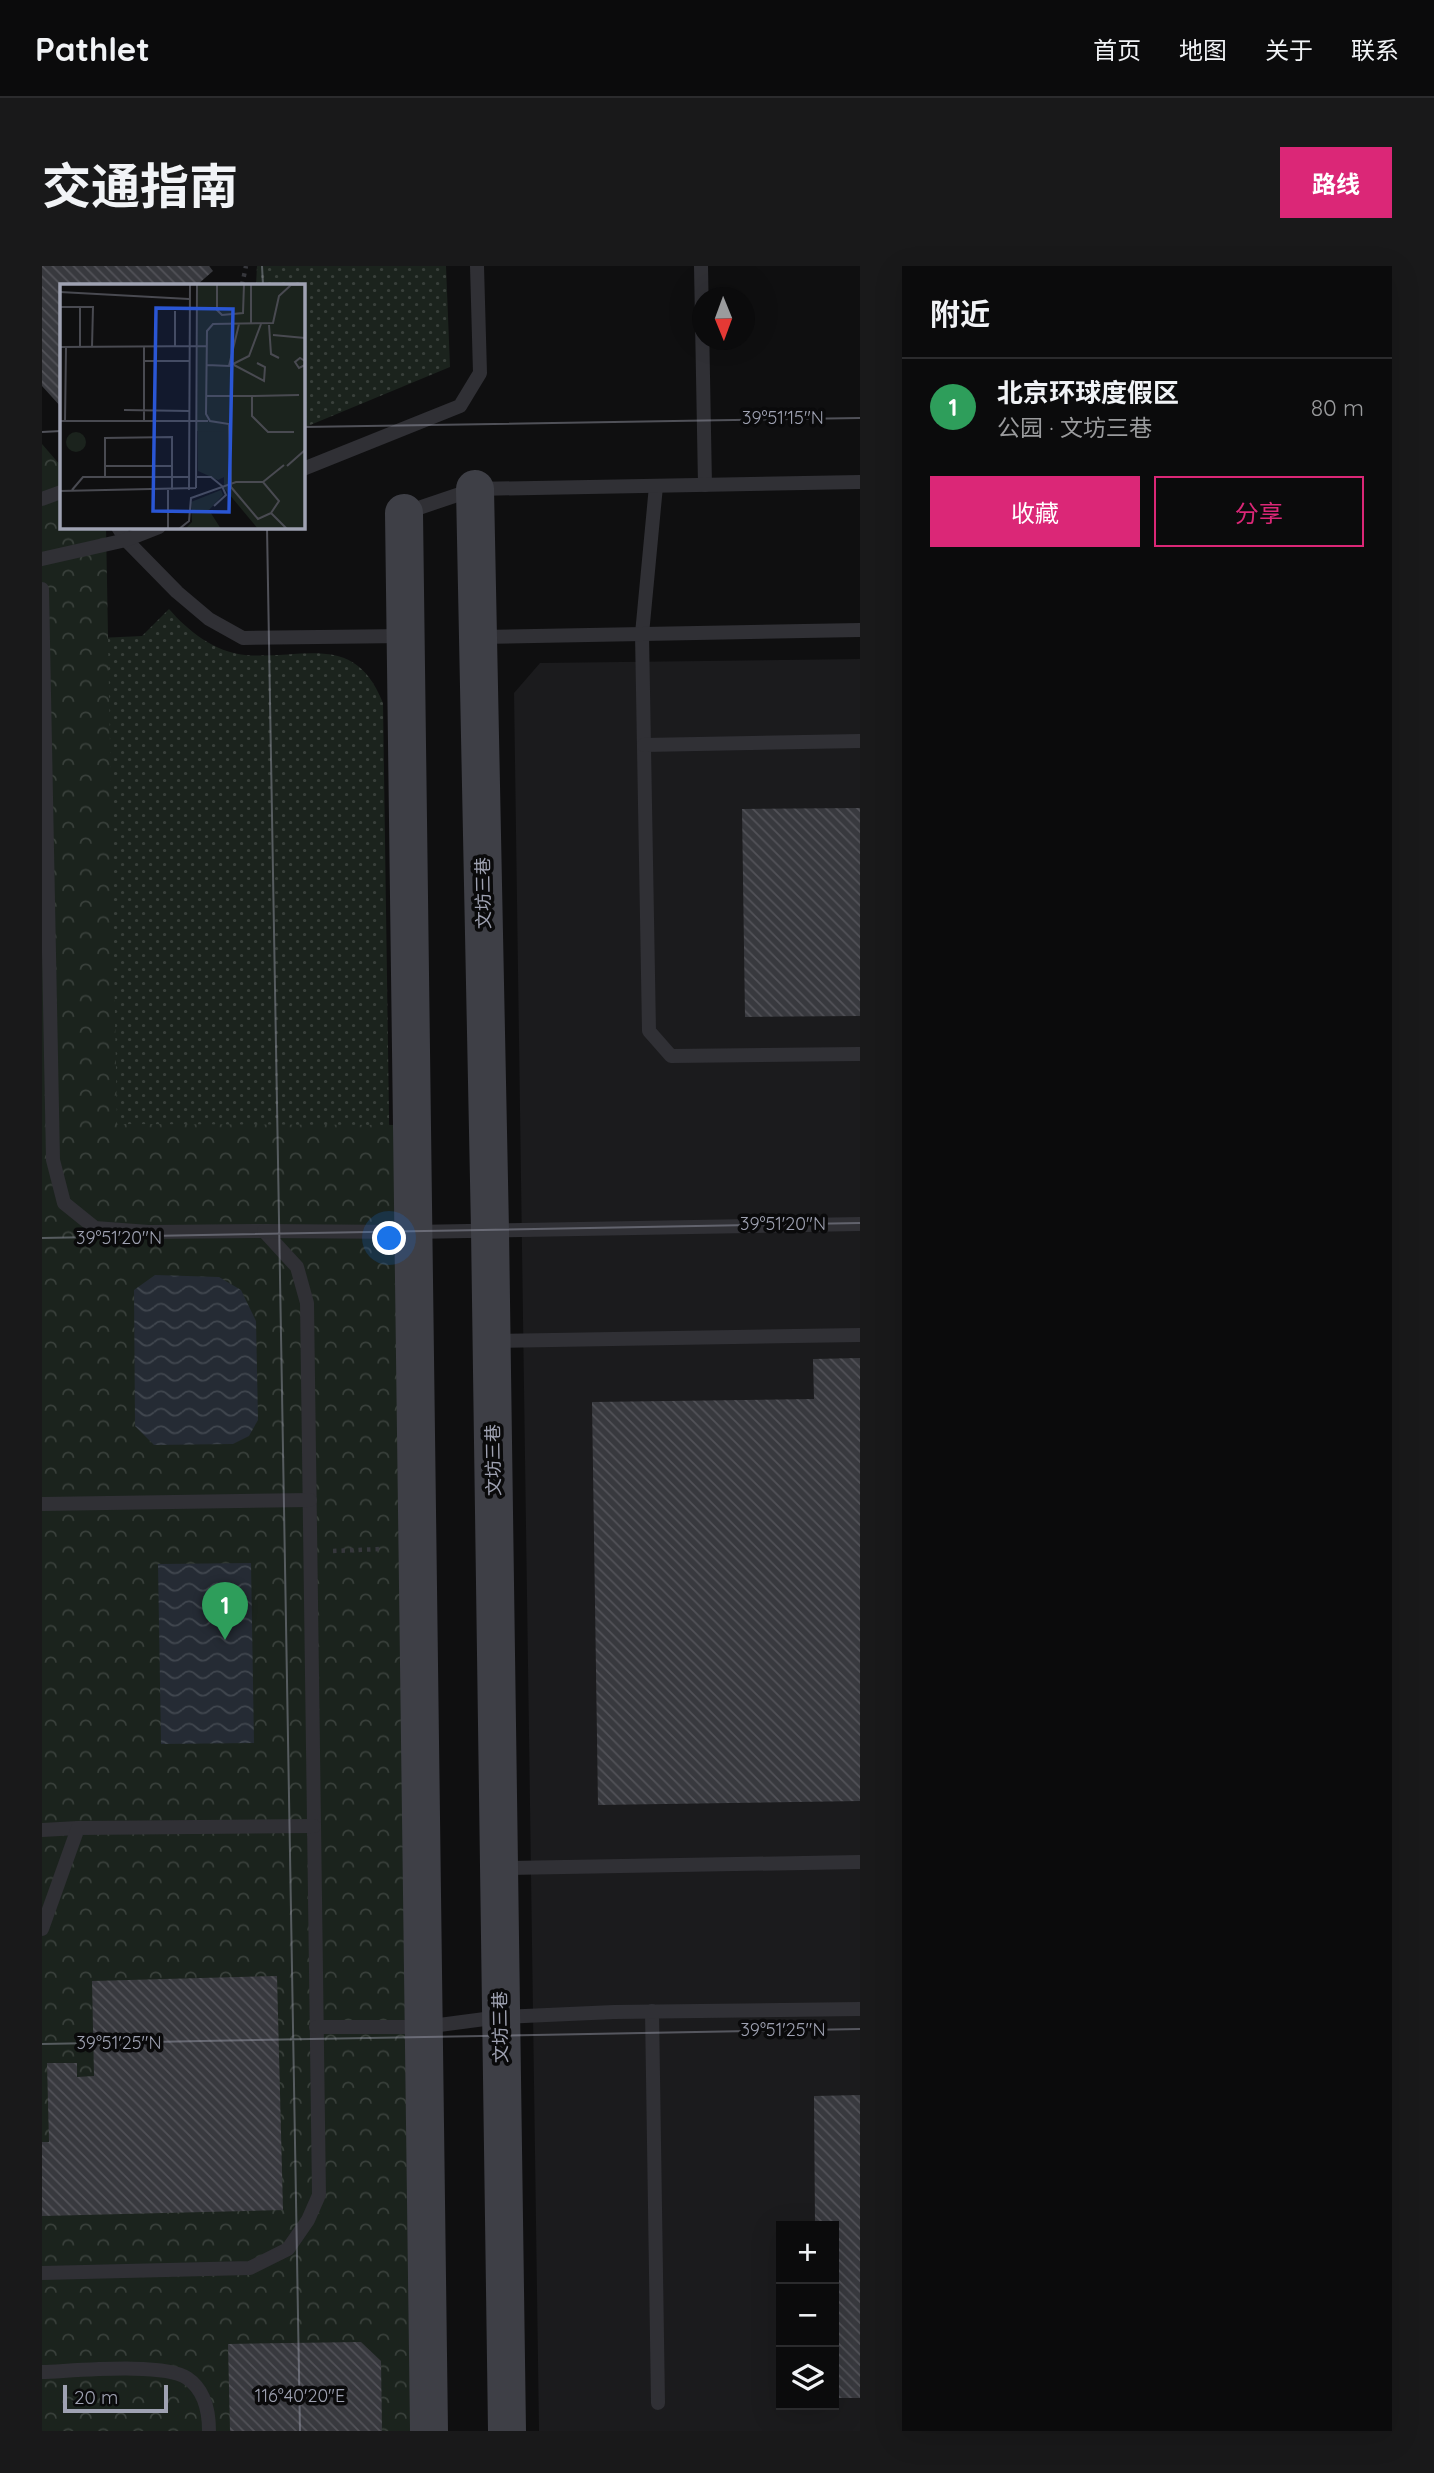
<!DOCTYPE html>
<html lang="zh">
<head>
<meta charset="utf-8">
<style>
  :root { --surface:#0b0b0c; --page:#19191a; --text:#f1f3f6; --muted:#9a9b9d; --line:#2b2b2d; --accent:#db2777 }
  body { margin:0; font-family:Quicksand,"Noto Sans SC",sans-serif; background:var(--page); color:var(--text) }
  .controls { position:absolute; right:21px; bottom:21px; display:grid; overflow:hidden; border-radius:0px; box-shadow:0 7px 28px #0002 }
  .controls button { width:63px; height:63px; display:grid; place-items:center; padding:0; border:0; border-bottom:2px solid var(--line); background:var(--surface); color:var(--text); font:35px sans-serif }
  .compass { position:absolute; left:650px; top:21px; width:63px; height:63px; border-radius:50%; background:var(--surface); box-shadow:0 7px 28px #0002; rotate:179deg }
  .scale { position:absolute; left:21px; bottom:18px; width:105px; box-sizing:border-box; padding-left:7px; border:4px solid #9fa2b2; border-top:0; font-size:19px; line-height:24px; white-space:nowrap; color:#9fa2b2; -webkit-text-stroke:5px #0a0a0b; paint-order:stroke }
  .you { position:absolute; left:348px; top:973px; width:24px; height:24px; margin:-18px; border:5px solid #fff; border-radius:50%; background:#1a73e8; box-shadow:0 0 0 10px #1a73e833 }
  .badge { display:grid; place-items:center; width:46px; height:46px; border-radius:50%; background:var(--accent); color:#fff; font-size:23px; font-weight:700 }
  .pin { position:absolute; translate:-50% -58px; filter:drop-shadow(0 2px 4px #0008) }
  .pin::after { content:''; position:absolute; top:37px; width:24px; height:21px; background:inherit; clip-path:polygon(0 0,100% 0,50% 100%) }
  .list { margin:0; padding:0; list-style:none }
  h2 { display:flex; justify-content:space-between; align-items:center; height:91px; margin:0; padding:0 28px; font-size:30px }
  h2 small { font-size:23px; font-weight:400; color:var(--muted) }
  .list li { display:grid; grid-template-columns:46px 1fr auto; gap:21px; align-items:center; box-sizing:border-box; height:98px; padding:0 28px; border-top:2px solid var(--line) }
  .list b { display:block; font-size:26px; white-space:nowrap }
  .list p { margin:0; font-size:23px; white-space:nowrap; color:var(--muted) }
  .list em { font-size:23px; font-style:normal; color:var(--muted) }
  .actions { display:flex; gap:14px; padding:21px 28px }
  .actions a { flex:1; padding:16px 0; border:2px solid var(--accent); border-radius:0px; text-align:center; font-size:24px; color:var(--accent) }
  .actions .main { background:var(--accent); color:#fff }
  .icon { flex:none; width:38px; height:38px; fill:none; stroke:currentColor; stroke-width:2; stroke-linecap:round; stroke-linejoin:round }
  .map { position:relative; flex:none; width:818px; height:2165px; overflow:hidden; border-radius:0px }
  header { display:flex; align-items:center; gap:42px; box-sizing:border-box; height:98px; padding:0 35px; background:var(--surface); border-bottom:2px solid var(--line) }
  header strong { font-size:33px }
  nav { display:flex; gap:38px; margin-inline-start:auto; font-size:24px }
  .intro { display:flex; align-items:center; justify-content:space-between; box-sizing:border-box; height:168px; padding:0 42px }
  h1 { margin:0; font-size:49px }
  .button { padding:18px 32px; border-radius:0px; background:var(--accent); color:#fff; font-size:24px; font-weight:700 }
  main { display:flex; gap:42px; padding:0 42px }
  aside { flex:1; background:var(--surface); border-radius:0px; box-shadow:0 7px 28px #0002 }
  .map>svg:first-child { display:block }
  .built { fill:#1b1b1d; fill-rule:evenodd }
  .grass { fill:url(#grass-dots) }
  .park { fill:url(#park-crowns) }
  .water { fill:url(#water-waves) }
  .building { fill:url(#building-back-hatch) }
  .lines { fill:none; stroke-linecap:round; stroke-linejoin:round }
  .path { stroke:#36373c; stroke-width:4.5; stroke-dasharray:3.5 5; stroke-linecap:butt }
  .lane { stroke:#303035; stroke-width:14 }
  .secondary { stroke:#3e3f46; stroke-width:38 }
  .ticks { fill:none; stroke:#9fa2b2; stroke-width:2; stroke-opacity:0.45 }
  .labels { text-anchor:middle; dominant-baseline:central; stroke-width:7; stroke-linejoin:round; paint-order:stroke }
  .street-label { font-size:18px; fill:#9fa2b2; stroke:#0a0a0b }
  .inset-road { fill:none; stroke:#494a51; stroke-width:2 }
  .view { fill:#2a56d4; fill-opacity:0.15; stroke:#2a56d4; stroke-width:3.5 }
  .inset-edge { fill:none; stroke:#9fa2b2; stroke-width:3.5 }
  .ticks-label { font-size:18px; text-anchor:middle; fill:#9fa2b2; stroke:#0a0a0b; stroke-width:7; stroke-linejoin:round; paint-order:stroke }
</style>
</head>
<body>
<header>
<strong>Pathlet</strong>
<nav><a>首页</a><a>地图</a><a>关于</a><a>联系</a></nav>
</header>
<div class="intro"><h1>交通指南</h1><a class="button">路线</a></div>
<main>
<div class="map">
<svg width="818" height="2165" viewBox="0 0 818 2165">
  <defs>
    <pattern id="grass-dots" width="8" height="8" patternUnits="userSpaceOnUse" patternTransform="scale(1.75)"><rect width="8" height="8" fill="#1b231d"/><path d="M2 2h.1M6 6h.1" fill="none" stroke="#39403b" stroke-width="1.8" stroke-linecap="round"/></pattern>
    <pattern id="park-crowns" width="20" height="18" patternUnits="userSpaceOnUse" patternTransform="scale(1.75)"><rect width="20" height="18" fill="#1b231d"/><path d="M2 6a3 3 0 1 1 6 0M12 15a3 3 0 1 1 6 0" fill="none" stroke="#39403b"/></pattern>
    <pattern id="water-waves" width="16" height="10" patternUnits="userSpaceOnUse" patternTransform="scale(1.75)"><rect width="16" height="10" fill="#252b34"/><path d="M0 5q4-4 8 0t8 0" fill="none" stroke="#41474f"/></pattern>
    <pattern id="building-back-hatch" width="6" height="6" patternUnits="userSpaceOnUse" patternTransform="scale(1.75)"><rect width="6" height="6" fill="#38393e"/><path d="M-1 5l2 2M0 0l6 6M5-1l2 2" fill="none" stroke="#525258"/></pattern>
  </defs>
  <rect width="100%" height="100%" fill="#0f0f10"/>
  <path class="built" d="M818,393v1772h-321l-25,-1738 26,-30zM739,1960h53v179h-53z"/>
  <g class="grass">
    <path d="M215,0h189l4,101 -147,61v-143h-47z"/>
    <path d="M127,343c19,22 46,43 76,46 58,5 110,-24 138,48l7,481 -282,17 -9,-563 43,-2z"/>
  </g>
  <path class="park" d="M0,178l19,22v61h45l11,597 289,1 7,1306h-371z"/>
  <g class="water">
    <path d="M113,1009l64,2 22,13 15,31 2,99 -9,16 -16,8 -79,1 -19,-19 -1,-136z"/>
    <path d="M209,1297l3,180 -93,1 -3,-180z"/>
  </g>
  <g class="building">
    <path d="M0,0h167l4,5 -16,14h-136v122l-19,-21z"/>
    <path d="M818,542v208l-115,1 -3,-208z"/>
    <path d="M818,1092v443l-262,4 -6,-403 222,-3 -1,-40z"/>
    <path d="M235,1710l6,234 -241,6v-74h7l-2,-79h30v14l17,-1 -2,-95z"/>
    <path d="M818,1829v303h-26v-172h-19l-1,-130z"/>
    <path d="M319,2076l20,19 1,70h-152l-2,-87z"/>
  </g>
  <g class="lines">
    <g class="path">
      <path d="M200,19l4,-19"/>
      <path d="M291,1285l47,-2"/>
    </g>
    <g class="lane">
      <path d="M659,0l4,219"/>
      <path d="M261,203l157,-63 20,-33 -3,-107"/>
      <path d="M614,220l-14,148 7,397 22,25 189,-2"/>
      <path d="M0,233l19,-7"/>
      <path d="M362,247l71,-24 385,-7"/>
      <path d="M76,261l8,13 51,52 32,27 34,19 162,-2"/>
      <path d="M0,293l84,-19 33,-13"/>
      <path d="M0,323l11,571 11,43 31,25 54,4 115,-1 33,36 10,36 12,892 -11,25 -20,29 -38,19 -208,5"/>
      <path d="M437,371l381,-7"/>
      <path d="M602,479l216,-4"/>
      <path d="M222,965l148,1 448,-8"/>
      <path d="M450,1075l368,-6"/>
      <path d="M0,1238l268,-4"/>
      <path d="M0,1564l36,-2"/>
      <path d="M459,1602l359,-6"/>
      <path d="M0,1663l36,-101 236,-2"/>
      <path d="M610,1745l6,392"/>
      <path d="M274,1761h108l76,-10 114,-5 246,-3"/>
      <path d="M0,2106c31,-1 122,-10 145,6 18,12 22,33 22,53"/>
    </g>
    <g class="secondary">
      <path d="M433,223l15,741 17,1201"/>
      <path d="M362,247l25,1918"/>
    </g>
  </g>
  <path class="ticks" d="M220,0l1,19M261,161l557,-9M0,166l19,-1M225,261l33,1904M0,972l818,-15M0,1778l818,-15"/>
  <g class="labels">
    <g class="street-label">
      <text transform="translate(441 627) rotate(-91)">文坊三巷</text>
      <text transform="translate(451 1194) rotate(-91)">文坊三巷</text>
      <text transform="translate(458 1761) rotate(-91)">文坊三巷</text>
    </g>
  </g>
  <g transform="translate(18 18)">
    <rect width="245" height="245" fill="#0f0f10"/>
    <path d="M138,141h28l-2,52 -6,3 -20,-9zM161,206l2,5 -14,15 12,19h-36l7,-7 -1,-20z" fill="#1b231d"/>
    <path d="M138,0h107v245h-47l-34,-41v-56l-27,-1z" fill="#1b231d"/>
    <path d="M6 158a10 10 0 1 1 20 0a10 10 0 1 1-20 0Z" fill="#1b231d"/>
    <path class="inset-road" d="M157,0v26l5,5 21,-2 1,-29M191,0v40M0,8l129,7M0,23h33l-1,40M20,23v40M209,41l2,29 8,4M213,51l32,3M0,63l147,-1M115,63v-36M84,77h45M245,77l-5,-3 -5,4 4,6 6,-3M147,81l22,1 10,-42M174,81l30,16 1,-14 -8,-4M169,82l20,-10 12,-32M146,112h46v20l16,16h26M192,112l47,-1M64,126l65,1M0,137h148M5,137l1,-74M84,137v-74M45,182h68M227,182l18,-16M45,193v-39l67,-1v53M136,193h15l11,9 4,9 -12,11M203,198l21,-17M136,204l1,-204M12,206l11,-13h106M108,206v39M129,206l1,-206M0,207l136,-3M119,245l10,-8 2,-23 45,-16h27l16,19 -8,12M227,245l-16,-16 -13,6 -27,-32 -2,-63 -19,-3 -4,-7 1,-83 6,-7 60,-1 6,-27 12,-11h14"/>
    <path class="view" d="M96,24l77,1 -4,203 -76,-1z"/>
    <rect width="245" height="245" class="inset-edge"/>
  </g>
  <g class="ticks-label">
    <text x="741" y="158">39°51'15"N</text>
    <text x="741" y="964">39°51'20"N</text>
    <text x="77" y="978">39°51'20"N</text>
    <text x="741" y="1770">39°51'25"N</text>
    <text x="77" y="1783">39°51'25"N</text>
    <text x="258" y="2136">116°40'20"E</text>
  </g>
</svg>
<div class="controls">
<button>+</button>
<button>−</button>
<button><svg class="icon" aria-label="layers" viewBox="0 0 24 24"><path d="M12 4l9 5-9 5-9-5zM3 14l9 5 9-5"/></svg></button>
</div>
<svg class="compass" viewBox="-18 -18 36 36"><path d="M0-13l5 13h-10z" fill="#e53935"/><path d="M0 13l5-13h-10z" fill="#9a9b9d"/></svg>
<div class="scale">20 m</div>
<div class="you"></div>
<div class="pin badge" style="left:183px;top:1374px;background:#2e9e5b">1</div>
</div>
<aside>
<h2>附近<small></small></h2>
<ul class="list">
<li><span class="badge" style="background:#2e9e5b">1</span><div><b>北京环球度假区</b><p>公园 · 文坊三巷</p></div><em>80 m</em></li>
</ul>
<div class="actions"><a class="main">收藏</a><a>分享</a></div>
</aside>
</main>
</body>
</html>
